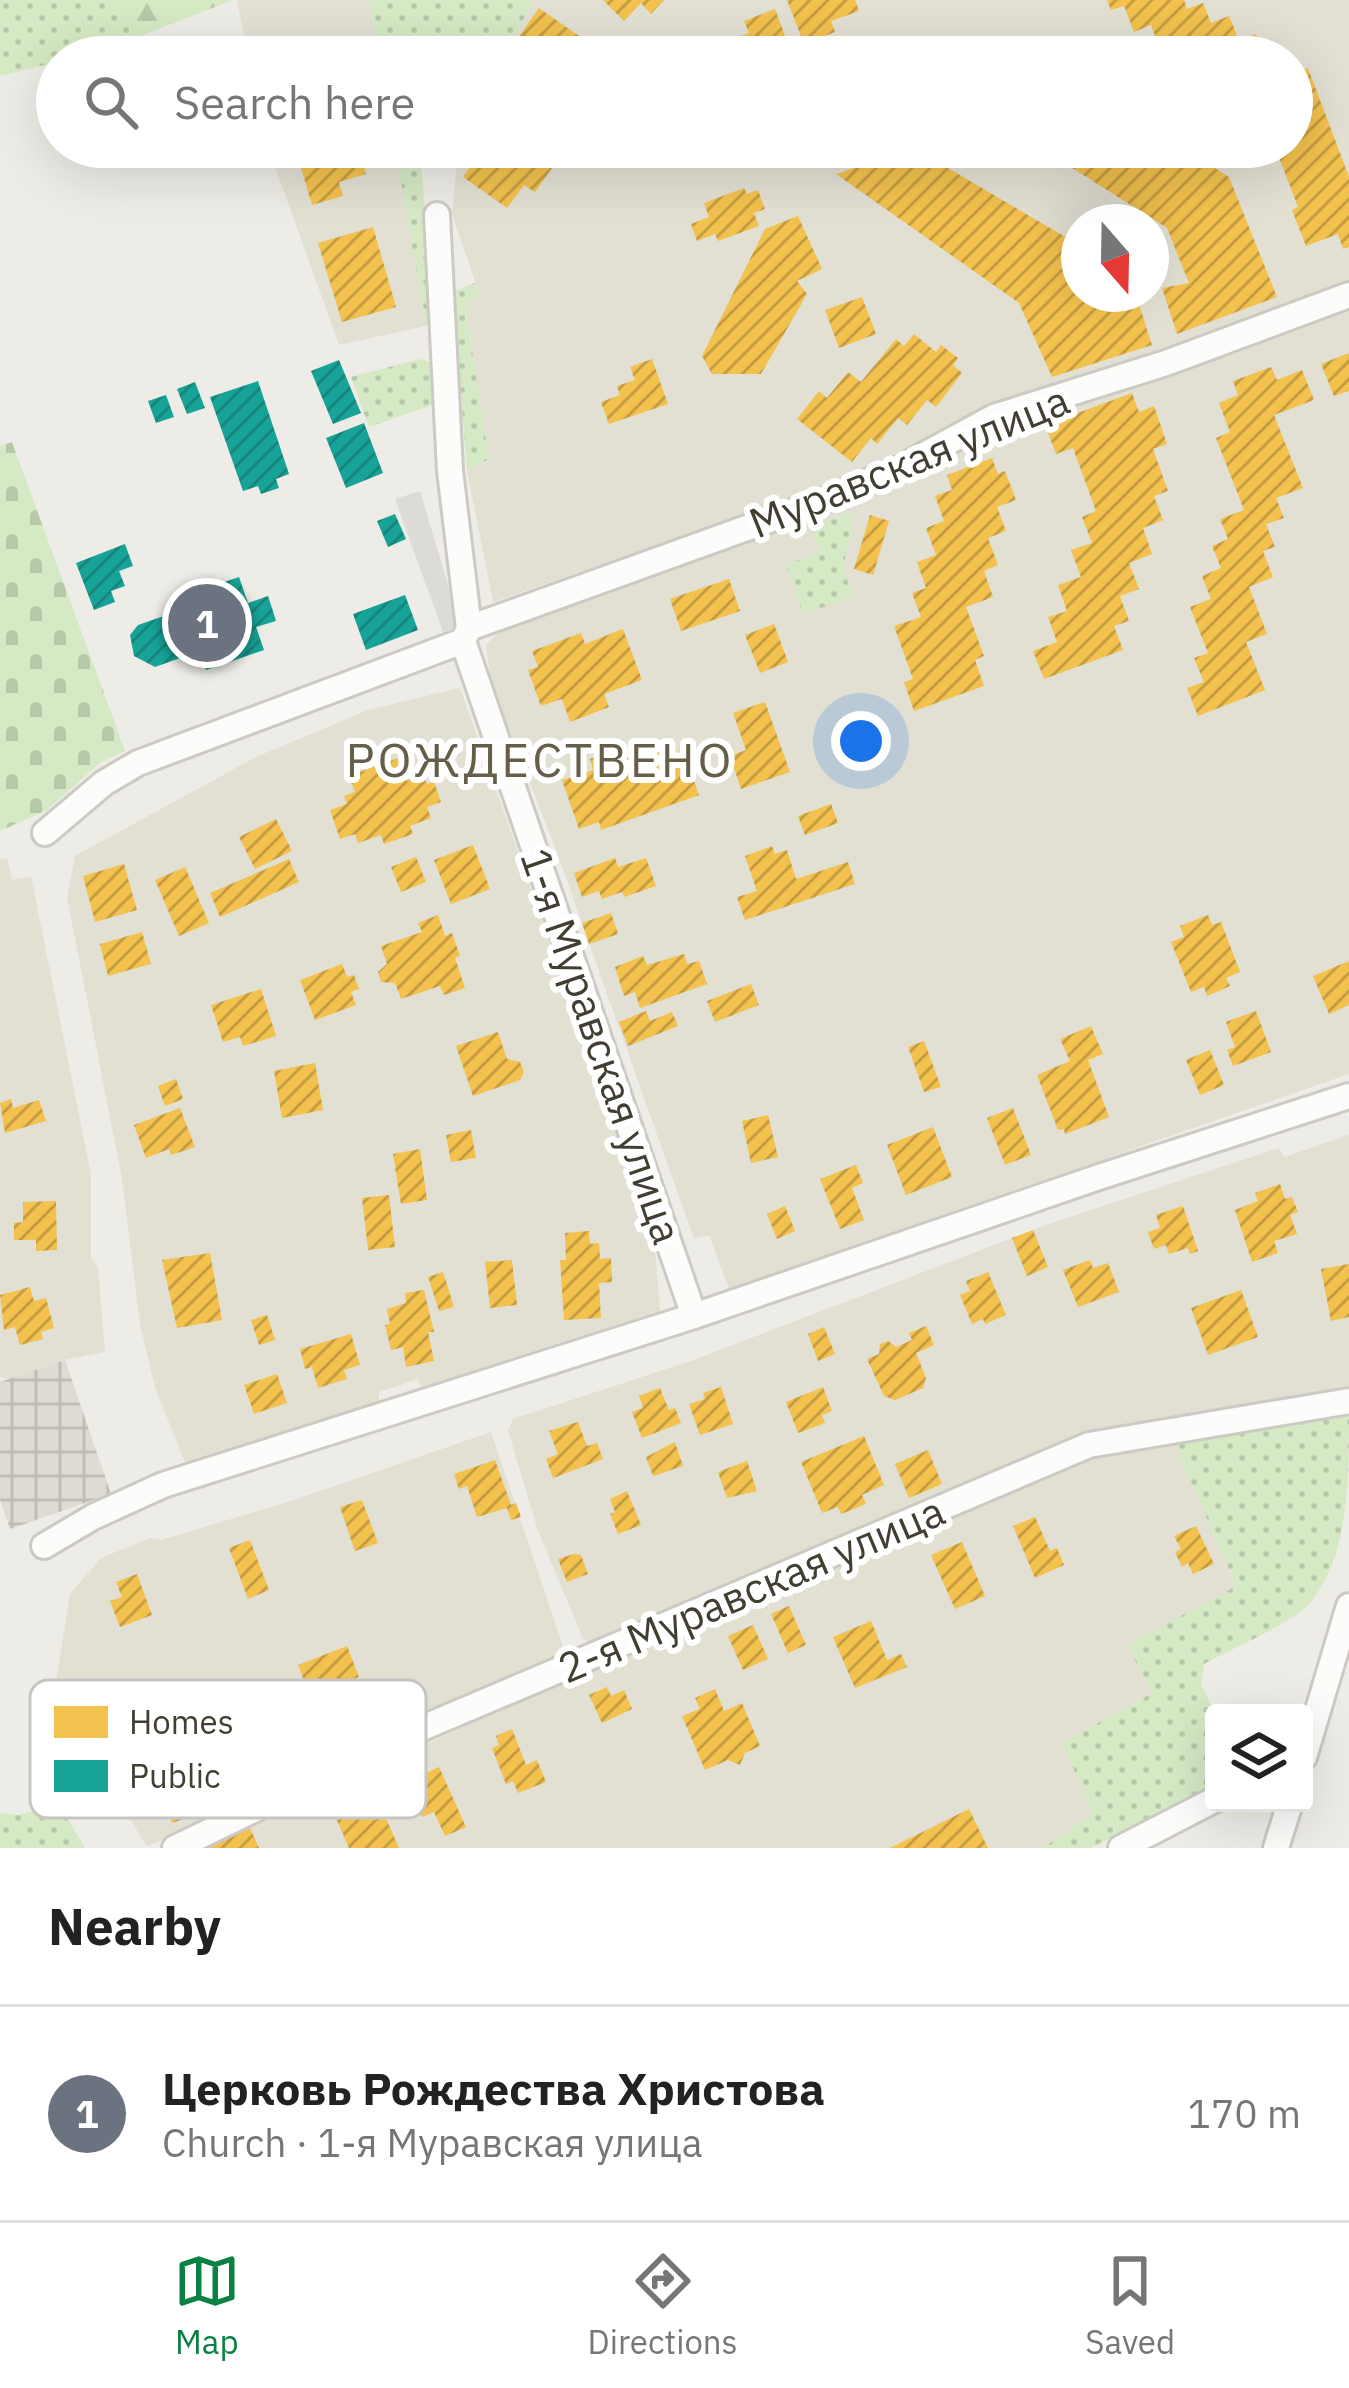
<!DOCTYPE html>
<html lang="en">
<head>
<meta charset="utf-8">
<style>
  :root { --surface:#fff; --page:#f6f6f6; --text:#222; --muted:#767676; --line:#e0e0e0; --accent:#0b8043 }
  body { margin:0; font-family:"IBM Plex Sans",sans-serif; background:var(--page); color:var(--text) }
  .controls { position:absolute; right:36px; bottom:36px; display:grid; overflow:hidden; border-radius:12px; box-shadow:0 12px 48px #0002 }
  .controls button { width:108px; height:108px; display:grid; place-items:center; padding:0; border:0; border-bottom:3px solid var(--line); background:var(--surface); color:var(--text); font:60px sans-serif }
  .compass { position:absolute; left:1061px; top:204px; width:108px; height:108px; border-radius:50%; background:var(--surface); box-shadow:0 12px 48px #0002; rotate:160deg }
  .you { position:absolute; left:861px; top:741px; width:42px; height:42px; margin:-30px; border:9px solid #fff; border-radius:50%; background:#1a73e8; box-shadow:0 0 0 18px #1a73e833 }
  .badge { display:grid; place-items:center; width:78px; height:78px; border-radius:50%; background:var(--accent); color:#fff; font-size:39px; font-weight:700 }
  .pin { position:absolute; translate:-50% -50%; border:6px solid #fff; box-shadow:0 3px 12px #0006 }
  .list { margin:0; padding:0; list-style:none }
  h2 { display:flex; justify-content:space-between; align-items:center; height:156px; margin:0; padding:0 48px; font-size:51px }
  h2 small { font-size:39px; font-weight:400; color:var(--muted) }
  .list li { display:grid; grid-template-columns:78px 1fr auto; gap:36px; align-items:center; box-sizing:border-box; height:216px; padding:0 48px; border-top:3px solid var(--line) }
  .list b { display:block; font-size:45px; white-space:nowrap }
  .list p { margin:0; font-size:39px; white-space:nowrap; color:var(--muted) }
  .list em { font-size:39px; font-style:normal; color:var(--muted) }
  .icon { flex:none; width:66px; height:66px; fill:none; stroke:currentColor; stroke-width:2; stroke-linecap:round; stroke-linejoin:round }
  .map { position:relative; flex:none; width:1349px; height:1848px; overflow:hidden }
  .search { position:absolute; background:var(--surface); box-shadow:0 12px 48px #0002; left:36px; right:36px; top:36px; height:132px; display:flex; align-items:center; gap:30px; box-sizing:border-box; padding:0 42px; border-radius:66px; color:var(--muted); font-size:45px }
  .sheet { height:372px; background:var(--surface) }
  nav { display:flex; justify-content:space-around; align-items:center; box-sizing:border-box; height:168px; border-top:3px solid var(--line); background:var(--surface); font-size:33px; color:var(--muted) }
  nav a { display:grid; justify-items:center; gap:6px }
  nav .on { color:var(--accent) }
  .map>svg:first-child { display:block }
  .residential { fill:#e2dfd3; fill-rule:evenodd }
  .industrial { fill:url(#industrial-grid) }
  .grass { fill:url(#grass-dots) }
  .forest { fill:url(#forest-firs) }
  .cemetery { fill:url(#cemetery-stones) }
  .parking { fill:#dddbd6 }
  .homes { fill:url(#homes-hatch) }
  .public { fill:url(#public-hatch) }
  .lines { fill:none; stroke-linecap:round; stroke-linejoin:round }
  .street-casing { stroke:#cccac3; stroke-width:30 }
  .street { stroke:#fcfcfb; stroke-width:24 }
  .labels { text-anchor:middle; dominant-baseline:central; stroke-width:12; stroke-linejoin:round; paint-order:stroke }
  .street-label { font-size:42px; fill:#423f32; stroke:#fff }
  .quarter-label { font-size:48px; letter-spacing:3px; fill:#655f4a; stroke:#fff }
  .key { fill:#fff; stroke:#c6c5c2; stroke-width:3 }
  .key-label { font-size:33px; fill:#423f32 }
</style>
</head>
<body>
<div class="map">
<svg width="1349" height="1848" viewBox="0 0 1349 1848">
  <defs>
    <pattern id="industrial-grid" width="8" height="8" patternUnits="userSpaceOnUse" patternTransform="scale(3)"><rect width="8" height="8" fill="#dedbd4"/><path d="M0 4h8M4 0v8" fill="none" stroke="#c0bdb6"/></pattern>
    <pattern id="grass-dots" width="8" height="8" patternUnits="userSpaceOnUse" patternTransform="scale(3)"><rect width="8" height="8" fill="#d5e9c4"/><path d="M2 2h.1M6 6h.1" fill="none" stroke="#b8c9a9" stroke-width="1.8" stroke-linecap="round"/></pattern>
    <pattern id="forest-firs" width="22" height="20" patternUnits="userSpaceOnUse" patternTransform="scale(3)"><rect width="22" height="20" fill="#d5e9c4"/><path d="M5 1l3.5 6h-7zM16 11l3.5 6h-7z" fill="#b8c9a9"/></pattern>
    <pattern id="cemetery-stones" width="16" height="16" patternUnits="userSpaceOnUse" patternTransform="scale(3)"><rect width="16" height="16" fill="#d5e9c4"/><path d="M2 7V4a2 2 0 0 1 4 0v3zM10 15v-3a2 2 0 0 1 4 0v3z" fill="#b8c9a9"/></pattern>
    <pattern id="homes-hatch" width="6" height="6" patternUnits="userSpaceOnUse" patternTransform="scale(3)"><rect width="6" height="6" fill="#f2c14e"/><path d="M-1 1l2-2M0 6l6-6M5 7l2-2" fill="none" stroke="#c69e41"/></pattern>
    <pattern id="public-hatch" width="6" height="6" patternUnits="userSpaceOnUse" patternTransform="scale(3)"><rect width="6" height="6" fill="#17a398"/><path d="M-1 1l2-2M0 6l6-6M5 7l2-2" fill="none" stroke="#16867d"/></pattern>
  </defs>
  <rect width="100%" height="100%" fill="#eeece6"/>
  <g class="residential">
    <path d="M237,0h132l10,57h-131z"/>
    <path d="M534,0h815v287l-364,125 -175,79 -317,111 -26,-132 22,-12 -24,-153 14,-12 -27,-79 6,-67h834v-90h-790zM1079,222h72v72h-72z"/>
    <path d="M268,147h127l31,179 -87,19z"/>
    <path d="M1349,301v773l-620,215 -20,-54 -15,4 -136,-384 -67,-172 -5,-38 20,-21 325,-113 106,-49 76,-41z"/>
    <path d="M460,688l194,548 6,75 -239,76 -4,-8 -38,13v11l-192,64 -32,-79 -15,-64 -18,-145 -55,-282 8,-41 181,-99 112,-47z"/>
    <path d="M7,858l5,22 19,-3 60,297v85l7,8 7,85 -40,8 -56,19 -9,-2v-518z"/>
    <path d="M1349,1135v256l-168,27 -584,227 -14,-6 -46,-111 -29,-98 5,-11 178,-58 358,-137 230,-76 5,9z"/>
    <path d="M491,1432l72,215 -4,12 -180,73 -119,57 -30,25 -83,32 -60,-94 -10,-8 -21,-61 14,-89 31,-36 49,-20 11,2 133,-40z"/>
    <path d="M1175,1445l61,142 -108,58 24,48 -90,50 31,70 -50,35h-833l374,-179 503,-214z"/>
  </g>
  <path class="industrial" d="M65,1360l46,134 -101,35 -10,-30v-117z"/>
  <g class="grass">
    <path d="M0,0h119l14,39 -34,13 -42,5v5l-57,14z"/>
    <path d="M369,0h165l-32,57h-123z"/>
    <path d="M395,147h25l13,171 -7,8z"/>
    <path d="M475,283l4,10 -14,12 24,154 -22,11 -15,-178z"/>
    <path d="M420,359l15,5v40l-66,23 -18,-50z"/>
    <path d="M854,512l-11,56 10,29 -50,17 -17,-50 34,-11 -9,-27z"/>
    <path d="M1349,1416c0,62 0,151 -46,194 -29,22 -67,36 -99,54l-3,20 14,29 -1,71 -123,64h-48l50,-35 -31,-70 90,-50 -25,-48 109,-59 -61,-141z"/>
    <path d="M59,1805l26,43h-85v-35l19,2z"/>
  </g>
  <path class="forest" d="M119,0h114l-100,39z"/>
  <path class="cemetery" d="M12,442l113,309 -24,11 -54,48 -47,21v-385z"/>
  <path class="parking" d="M420,491l40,134 -17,7 -48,-133z"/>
  <g class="homes">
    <path d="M603,0h61l-13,14 -10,-11 -17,18z"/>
    <path d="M787,0h68l4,11 -28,10 4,11 -31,12z"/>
    <path d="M1107,0h77l3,9 16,-6 8,20 18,-7 10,24 17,-6 9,23h-83l-6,-14 -16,6 -9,-24 -17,7 -10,-26 -13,4z"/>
    <path d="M539,8l70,49h-93l4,-6 -7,-6z"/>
    <path d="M775,9l18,48h-68l-5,-13 29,-11 -5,-12z"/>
    <path d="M277,36l6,21h-23l-4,-15z"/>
    <path d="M1308,68l41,109v70l-6,2 -5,-15 -32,12 -14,-36 6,-3 -23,-60h17v-73z"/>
    <path d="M305,147h54l7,27 -27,8 4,14 -31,9 -12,-41 9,-2z"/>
    <path d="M485,147l8,6 4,-6h80l-16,22 -6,-5 -20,28 -11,-7 -17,23 -44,-31z"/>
    <path d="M1039,147h143l47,30 48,120 -100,37 -15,-46 27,-5 -22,-55z"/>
    <path d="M914,148l165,97v49h22l4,11 32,-7 15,47 -100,32 -33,-74 -183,-129z"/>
    <path d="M744,188l3,6 11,-4 7,19 -11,4 5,13 -41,15 -3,-7 -18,7 -6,-17 18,-7 -5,-14z"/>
    <path d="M798,216l24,53 -25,12 10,13 -46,80h-49l-10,-18 63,-127z"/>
    <path d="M373,227l23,80 -54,15 -24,-79z"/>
    <path d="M862,297l14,37 -37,14 -14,-38z"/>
    <path d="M914,334l22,18 5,-7 17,13 -5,7 9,8 -26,34 -9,-7 -20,25 -9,-7 -21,26 -6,-6 -19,24 -55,-43 22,-28 8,7 21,-26 13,10 35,-43 8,7z"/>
    <path d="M1349,353v38l-15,5 -13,-32z"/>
    <path d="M652,359l16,45 -59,20 -8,-22 19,-7 -3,-9 18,-6 -5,-13z"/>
    <path d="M1271,367l6,13 25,-10 12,30 -40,15 29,73 -27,10 8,20 -18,6 9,23 -12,4 10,26 -24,10 18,47 -21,8 19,48 -67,26 -11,-28 17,-6 -10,-24 14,-5 -18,-46 21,-8 -9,-23 19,-8 -9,-22 16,-7 -8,-20 24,-9 -28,-72 14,-6 -11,-29 19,-8 -5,-14z"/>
    <path d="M1132,393l7,19 15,-6 13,38 -14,5 15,42 -14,5 9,24 -20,8 9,26 -23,9 10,26 -19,7 9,25 -15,5 9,24 -79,29 -11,-28 24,-9 -9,-25 19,-6 -9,-26 23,-8 -10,-27 21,-7 -10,-26 14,-6 -23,-63 -17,6 -11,-29z"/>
    <path d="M992,458l6,16 7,-3 11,29 -19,7 9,24 -18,7 10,27 -14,6 9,26 -27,10 18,49 -9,4 9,26 -70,25 -10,-29 9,-3 -19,-53 27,-9 -9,-24 14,-5 -9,-26 19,-7 -10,-27 18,-7 -9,-25 17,-6 -5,-15z"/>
    <path d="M870,515l19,6 -16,54 -19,-6z"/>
    <path d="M729,579l11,32 -59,20 -11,-32z"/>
    <path d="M774,624l14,38 -28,11 -15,-38z"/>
    <path d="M623,629l19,51 -38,14 5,13 -39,15 -8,-23 -21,7 -13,-36 10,-3 -6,-16 49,-18 4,11z"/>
    <path d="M765,702l25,70 -49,17 -11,-33 16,-6 -13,-37z"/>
    <path d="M663,744l4,12 16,-6 16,45 -98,35 -2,-8 -20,7 -17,-49 31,-10 -3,-11 29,-11 5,10z"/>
    <path d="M398,758l9,23 17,-6 3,9 7,-2 7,20 -14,5 4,11 -21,8 3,8 -29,10 -3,-9 -23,8 -3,-9 -15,5 -10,-29 17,-6 -3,-8 11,-4 -6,-16z"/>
    <path d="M831,804l7,19 -33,12 -7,-19z"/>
    <path d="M276,819l16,32 -37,18 -16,-32z"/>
    <path d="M473,845l17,44 -39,15 -17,-44z"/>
    <path d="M772,846l3,8 12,-4 9,29 52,-17 7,22 -110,36 -8,-23 20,-6 -12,-35z"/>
    <path d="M416,857l10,25 -25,10 -10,-25z"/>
    <path d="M615,858l3,9 28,-9 10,28 -32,11 -2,-5 -20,7 -3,-8 -17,6 -8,-24z"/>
    <path d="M289,859l10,23 -79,35 -10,-24z"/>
    <path d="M124,864l13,46 -42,12 -12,-46z"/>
    <path d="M185,867l24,56 -30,13 -24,-56z"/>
    <path d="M611,913l7,21 -29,10 -7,-21z"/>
    <path d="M438,915l7,21 7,-3 8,23 -5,2 10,30 -21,7 -4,-9 -39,13 -6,-16 -14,-1 -3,-10 9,-8 -6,-18 41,-14 -4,-9z"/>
    <path d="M1208,915l4,10 9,-3 19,50 -14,6 4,8 -23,10 -3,-9 -13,5 -20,-50 13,-5 -4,-11z"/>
    <path d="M142,932l9,32 -43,12 -8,-32z"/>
    <path d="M684,954l3,10 12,-3 8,23 -67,24 -5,-16 -11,4 -9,-29 28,-11 4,9z"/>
    <path d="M1349,961v44l-20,9 -16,-38z"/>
    <path d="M342,964l5,13 7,-2 5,14 -8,3 5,13 -41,15 -15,-40z"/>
    <path d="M751,984l8,21 -44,17 -8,-21z"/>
    <path d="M261,989l15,47 -33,10 -3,-9 -17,5 -12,-37z"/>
    <path d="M646,1011l4,10 22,-9 6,14 -50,20 -9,-24z"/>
    <path d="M1256,1011l15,41 -38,14 -6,-16 8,-3 -9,-25z"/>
    <path d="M1091,1026l12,28 -15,6 21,57 -44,17 -1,-5 -6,1 -21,-55 33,-14 -10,-22z"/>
    <path d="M498,1032l9,27 13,3 4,10 -4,8 -47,16 -17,-50z"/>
    <path d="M924,1041l17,46 -17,5 -16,-45z"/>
    <path d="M1210,1050l14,35 -24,10 -14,-35z"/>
    <path d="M315,1063l8,47 -41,8 -8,-47z"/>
    <path d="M176,1079l7,20 -18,7 -7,-20z"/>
    <path d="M11,1099l2,9 26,-8 7,21 -41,12 -5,-30z"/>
    <path d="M180,1108l15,39 -24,8 -2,-6 -23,9 -12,-33z"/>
    <path d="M1013,1108l18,47 -26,10 -18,-47z"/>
    <path d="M768,1115l10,42 -27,6 -9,-42z"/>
    <path d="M933,1127l19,50 -46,18 -19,-50z"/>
    <path d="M471,1130l5,28 -25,4 -5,-27z"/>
    <path d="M420,1149l7,51 -26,4 -8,-50z"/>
    <path d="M856,1165l7,18 -11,5 12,32 -24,9 -20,-50z"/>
    <path d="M1280,1184l5,15 7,-2 6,15 -8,3 7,19 -23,7 4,12 -26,9 -17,-52 23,-9 -3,-8z"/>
    <path d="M389,1195l6,52 -27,3 -6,-52z"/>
    <path d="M56,1201l1,49 -21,1v-11h-22v-17l9,-1v-20z"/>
    <path d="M785,1206l10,25 -18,8 -10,-25z"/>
    <path d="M1183,1206l15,45 -8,3 -2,-6 -19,6 -3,-9 -12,4 -6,-17 12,-4 -4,-13z"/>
    <path d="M1033,1230l15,37 -21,9 -15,-38z"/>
    <path d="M589,1231l1,13 9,-1 1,16 11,-1 1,24 -13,1 2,35 -37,2 -4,-60h6l-1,-27z"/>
    <path d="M210,1253l12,67 -45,8 -15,-68z"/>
    <path d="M512,1260l5,45 -27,3 -5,-46z"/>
    <path d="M1090,1260l3,8 15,-5 11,29 -41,15 -15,-37z"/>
    <path d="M1349,1264v53l-18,4 -10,-52z"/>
    <path d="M443,1272l11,35 -15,4 -11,-34z"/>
    <path d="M988,1272l18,43 -21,9 -2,-5 -11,5 -12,-29 10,-4 -4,-10z"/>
    <path d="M30,1287l4,14 12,-3 8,30 -13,4 2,7 -23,6 -5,-18 -11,3 -4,-35z"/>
    <path d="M424,1290l10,42h-6l6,29 -28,6 -3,-20 -12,3 -6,-25 5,-1 -3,-15 19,-6 -1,-10z"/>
    <path d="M1241,1290l17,47 -50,18 -17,-47z"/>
    <path d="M267,1315l8,25 -16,5 -8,-25z"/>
    <path d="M926,1326l8,19 -18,8 10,25 -3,10 -28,12 -11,-4 -17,-37 12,-5 1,-10 8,-3 8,6 16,-7 -3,-7z"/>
    <path d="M824,1327l11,27 -17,7 -10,-27z"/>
    <path d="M351,1334l9,31 -16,5 3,9 -29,9 -6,-21 -7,2 -5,-20z"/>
    <path d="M277,1374l10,29 -33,11 -10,-29z"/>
    <path d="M721,1387l12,37 -33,11 -11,-31 16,-5 -2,-6z"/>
    <path d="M823,1387l9,24 -10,4 3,8 -27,10 -12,-31z"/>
    <path d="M660,1388l9,22 6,-2 6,15 -39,15 -10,-26 11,-4 -4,-12z"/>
    <path d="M578,1422l9,24 10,-3 6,16 -50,19 -7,-19 12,-5 -9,-23z"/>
    <path d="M864,1436l20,49 -22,10 4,9 -25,10 -3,-7 -16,6 -21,-51z"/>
    <path d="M675,1442l8,24 -30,10 -7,-19z"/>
    <path d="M928,1450l14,34 -33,14 -14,-34z"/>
    <path d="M495,1460l16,45 5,-2 5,14 -10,3 -4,-12 -30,9 -10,-31 -8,3 -5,-15z"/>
    <path d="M747,1461l10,30 -30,7 -9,-26z"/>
    <path d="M627,1491l14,34 -23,9 -8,-20 5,-2 -5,-13z"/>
    <path d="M362,1500l16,43 -23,8 -15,-44z"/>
    <path d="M1035,1517l15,34 7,-3 7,17 -29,13 -22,-52z"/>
    <path d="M1196,1526l18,38 -21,10 -5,-11 -6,4 -7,-15 6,-3 -7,-13z"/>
    <path d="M250,1540l19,50 -21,9 -19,-51z"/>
    <path d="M962,1542l23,54 -30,13 -24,-54z"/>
    <path d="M574,1554l7,1 7,19 -21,8 -9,-23z"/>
    <path d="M137,1574l15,41 -32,12 -10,-26 12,-4 -6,-15z"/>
    <path d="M789,1606l17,39 -18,8 -17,-39z"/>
    <path d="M871,1621l16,39 14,-6 6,13 -52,21 -22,-51z"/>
    <path d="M753,1625l15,34 -25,11 -15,-34z"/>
    <path d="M347,1646l12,31 -49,19 -12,-31z"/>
    <path d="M607,1687l4,9 13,-6 8,19 -30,14 -13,-28z"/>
    <path d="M715,1689l9,22 18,-8 18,43 -15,7 -5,12 -12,-5 -23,10 -23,-54 18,-7 -5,-11z"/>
    <path d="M190,1718l23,66 -8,3 7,22 -40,14 -32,-88z"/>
    <path d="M512,1729l14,36 11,-5 9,22 -28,11 -5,-12 -7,3 -14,-36 7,-3 -3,-9z"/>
    <path d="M439,1767l27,60 -21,9 -11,-24 -12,5 -12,-29 12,-5 -3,-7z"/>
    <path d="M367,1775l32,73h-50l-24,-55z"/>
    <path d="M969,1809l19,39h-98z"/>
    <path d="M250,1828l9,20h-55z"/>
  </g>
  <g class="public">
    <path d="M339,360l22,53 -28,11 -22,-53z"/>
    <path d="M258,381l31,93 -13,5 3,9 -18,6 -3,-8 -15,5 -33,-94z"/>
    <path d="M195,382l10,26 -18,6 -10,-25z"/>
    <path d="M166,395l8,22 -18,6 -8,-22z"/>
    <path d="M364,423l19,50 -37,15 -20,-50z"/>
    <path d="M395,514l11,25 -18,8 -11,-26z"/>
    <path d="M125,544l8,22 -14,5 6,15 -14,5 4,11 -21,8 -18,-47z"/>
    <path d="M239,577l9,26 20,-7 4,12 4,13 -20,6 8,23 -58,20 -6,-19 -45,16 -21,-11 -4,-21 8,-10 43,-15 -4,-12z"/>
    <path d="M405,595l13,35 -52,20 -13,-36z"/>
  </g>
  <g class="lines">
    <defs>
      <g id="street">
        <path d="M437,215l13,256 19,157 -6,13 231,675"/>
        <path d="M469,628l358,-129 75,-32 92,-50 172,-54 183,-68"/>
        <path d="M45,833l59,-50 34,-20 325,-122"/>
        <path d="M44,1546l49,-29 70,-32 531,-169 405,-139 250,-81"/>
        <path d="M1304,1757l45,-151"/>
        <path d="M175,1848l252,-122 662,-281 260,-44"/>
        <path d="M1121,1848l93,-48"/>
        <path d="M1276,1848l14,-45"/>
      </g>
    </defs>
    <use href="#street" class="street-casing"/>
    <use href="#street" class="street"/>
  </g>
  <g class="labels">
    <g class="street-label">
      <text transform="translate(909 461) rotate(-22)">Муравская улица</text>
      <text transform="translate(602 1046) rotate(71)">1-я Муравская улица</text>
      <text transform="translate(751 1589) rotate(-23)">2-я Муравская улица</text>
    </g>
    <g class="quarter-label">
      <text x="540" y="759">РОЖДЕСТВЕНО</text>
    </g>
  </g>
  <rect x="30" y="1680" width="396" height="138" rx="18" class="key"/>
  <rect x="54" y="1706" width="54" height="32" fill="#f2c14e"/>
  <rect x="54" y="1760" width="54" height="32" fill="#17a398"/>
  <g class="key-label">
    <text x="129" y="1734">Homes</text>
    <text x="129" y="1788">Public</text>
  </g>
</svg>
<div class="controls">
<button><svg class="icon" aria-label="layers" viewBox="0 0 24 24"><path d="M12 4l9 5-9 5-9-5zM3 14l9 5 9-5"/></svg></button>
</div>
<svg class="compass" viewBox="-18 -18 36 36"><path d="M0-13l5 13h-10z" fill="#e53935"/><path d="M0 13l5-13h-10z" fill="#767676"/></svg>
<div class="you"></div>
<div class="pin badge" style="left:207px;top:623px;background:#6b7280">1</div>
<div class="search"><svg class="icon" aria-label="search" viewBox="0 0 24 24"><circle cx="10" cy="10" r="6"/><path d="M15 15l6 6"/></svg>Search here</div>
</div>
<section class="sheet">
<h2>Nearby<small></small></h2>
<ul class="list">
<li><span class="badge" style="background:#6b7280">1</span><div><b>Церковь Рождества Христова</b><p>Church · 1-я Муравская улица</p></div><em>170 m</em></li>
</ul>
</section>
<nav>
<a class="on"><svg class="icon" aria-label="map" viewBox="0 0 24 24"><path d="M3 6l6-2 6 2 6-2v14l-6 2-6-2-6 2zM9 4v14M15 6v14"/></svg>Map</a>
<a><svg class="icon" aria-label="directions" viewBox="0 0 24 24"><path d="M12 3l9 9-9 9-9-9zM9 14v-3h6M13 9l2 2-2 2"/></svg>Directions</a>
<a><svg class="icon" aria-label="saved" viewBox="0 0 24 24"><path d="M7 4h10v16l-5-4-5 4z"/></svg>Saved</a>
</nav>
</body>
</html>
